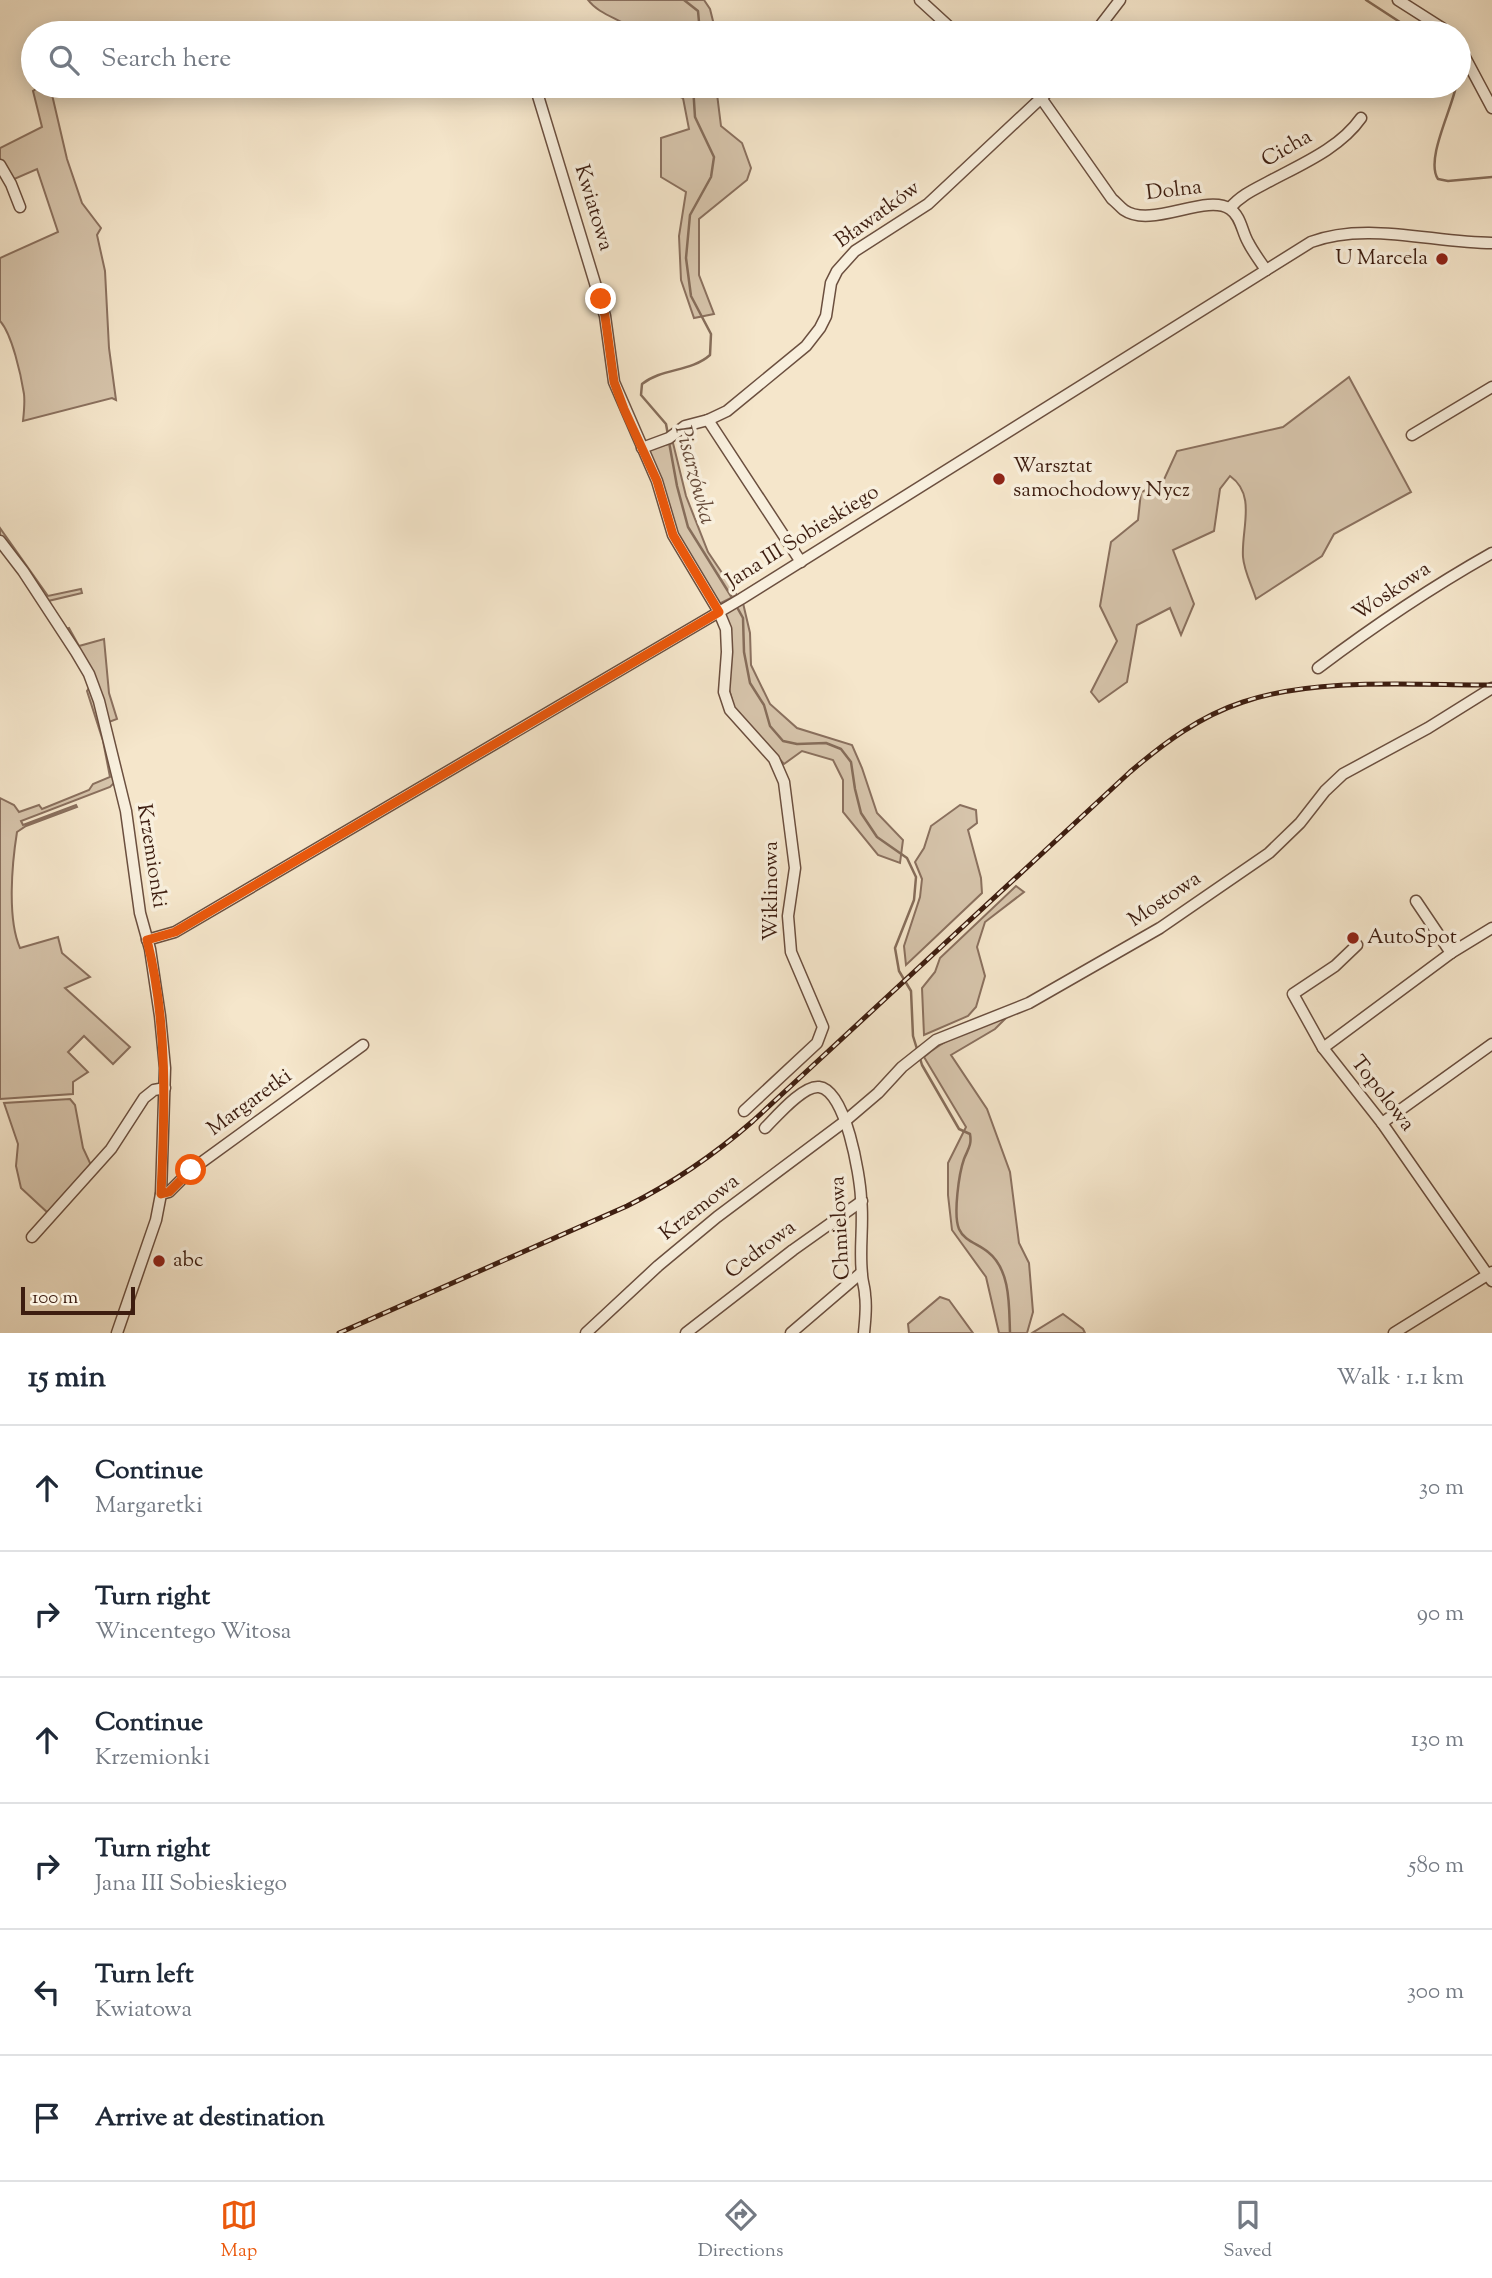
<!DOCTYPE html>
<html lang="en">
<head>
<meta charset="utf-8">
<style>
  :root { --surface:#fff; --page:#f6f6f7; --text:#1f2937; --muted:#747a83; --line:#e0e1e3; --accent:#ea580c }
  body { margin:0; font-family:"Sorts Mill Goudy",serif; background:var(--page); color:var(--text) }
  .scale { position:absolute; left:21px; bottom:18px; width:114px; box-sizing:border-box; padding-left:7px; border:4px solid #3d1d10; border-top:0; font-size:19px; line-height:24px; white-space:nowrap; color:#3d1d10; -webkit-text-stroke:5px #f8efdd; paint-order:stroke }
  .stop { position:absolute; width:21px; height:21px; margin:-16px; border:5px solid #ea580c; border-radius:50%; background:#fff }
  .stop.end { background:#ea580c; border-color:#fff; box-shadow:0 2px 7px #0008 }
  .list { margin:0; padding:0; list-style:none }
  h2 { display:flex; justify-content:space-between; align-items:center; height:91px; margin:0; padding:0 28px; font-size:30px }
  h2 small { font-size:23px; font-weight:400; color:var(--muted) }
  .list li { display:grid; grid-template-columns:46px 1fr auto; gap:21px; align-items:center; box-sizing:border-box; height:126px; padding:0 28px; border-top:2px solid var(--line) }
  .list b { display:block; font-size:26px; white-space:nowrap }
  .list p { margin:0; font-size:23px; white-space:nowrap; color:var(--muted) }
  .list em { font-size:23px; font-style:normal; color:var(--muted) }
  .icon { flex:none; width:38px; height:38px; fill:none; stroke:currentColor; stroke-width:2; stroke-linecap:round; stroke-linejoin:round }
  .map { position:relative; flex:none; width:1492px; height:1333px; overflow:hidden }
  .search { position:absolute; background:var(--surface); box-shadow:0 4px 18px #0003; left:21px; right:21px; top:21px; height:77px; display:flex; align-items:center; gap:18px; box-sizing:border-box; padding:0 24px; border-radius:38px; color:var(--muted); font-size:26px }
  .sheet { height:847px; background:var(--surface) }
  nav { display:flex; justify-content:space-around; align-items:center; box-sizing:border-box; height:98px; border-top:2px solid var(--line); background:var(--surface); font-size:19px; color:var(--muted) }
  nav a { display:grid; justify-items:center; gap:4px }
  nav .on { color:var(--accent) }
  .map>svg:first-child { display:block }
  .green { fill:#d6c4ab; stroke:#8a705e; stroke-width:2 }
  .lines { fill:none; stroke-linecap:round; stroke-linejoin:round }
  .stream { stroke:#866d5a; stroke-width:2.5 }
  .minor-casing { stroke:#6b4f3f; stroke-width:13 }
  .minor { stroke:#f8efdd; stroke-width:10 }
  .rail-casing { stroke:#3d1d10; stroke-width:5 }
  .rail { stroke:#f8efdd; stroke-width:2.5; stroke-dasharray:8; stroke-linecap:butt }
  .route { stroke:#ea580c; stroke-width:9 }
  .poi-dot { fill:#8f2418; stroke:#f8efdd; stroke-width:2.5 }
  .labels { text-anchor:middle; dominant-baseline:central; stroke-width:7; stroke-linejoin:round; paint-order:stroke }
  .street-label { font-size:21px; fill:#3d1d10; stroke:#f8efdd }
  .poi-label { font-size:21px; fill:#3d1d10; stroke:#f8efdd; text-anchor:start }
  .water-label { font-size:23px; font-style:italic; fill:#674c3b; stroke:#f8efdd }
</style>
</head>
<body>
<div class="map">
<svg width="1492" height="1333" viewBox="0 0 1492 1333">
  <rect width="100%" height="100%" fill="#f5e6cb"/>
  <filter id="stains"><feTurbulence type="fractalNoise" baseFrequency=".00286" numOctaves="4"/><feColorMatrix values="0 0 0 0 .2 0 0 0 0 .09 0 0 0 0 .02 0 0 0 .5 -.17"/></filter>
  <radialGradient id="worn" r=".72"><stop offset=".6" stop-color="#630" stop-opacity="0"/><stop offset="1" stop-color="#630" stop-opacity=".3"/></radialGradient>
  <g class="green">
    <path d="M588,0h116l6,9 6,24h-78c-15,-14 -38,-17 -50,-33z"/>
    <path d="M36,86h14l17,73 15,44 19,25 -4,7 8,36 4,77 7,52 -4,-2 -89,23c1,-9 2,-18 1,-27 -3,-19 -12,-60 -24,-73v-63l58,-26 -21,-63 -25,11 -12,-20v-12l42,-21 -9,-36 3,-2z"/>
    <path d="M658,86h58l5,40 21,17 9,25 -4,12 -48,39v56l15,39 -20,4 -13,-38 -2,-44 7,-44 -25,-15v-39l28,-9 -6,-31 -25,-10z"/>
    <path d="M1349,377l62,115 -77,42 -12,22 -66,43c-4,-13 -12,-28 -13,-42 -2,-28 14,-62 -13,-81l-10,13 -6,42 -41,19 21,54 -13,31 -11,-27 -33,17 -10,57 -28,20 -8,-10 26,-51 -17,-35 11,-64 27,-22 3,-28 21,-8 15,-33 106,-24z"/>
    <path d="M673,443l13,53 22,56 29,43 -18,9 -42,-70 -29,-85z"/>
    <path d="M0,528l48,68 33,-7 1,4 -34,8 -48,-66z"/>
    <path d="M743,603l7,30 1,32 19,39 27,24 55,17 10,23 15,45 26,27 -3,23 -22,-8 -35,-43v-32l-10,-20 -31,-9 -18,13 -50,-56 -5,-19 -4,-75z"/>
    <path d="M69,628l10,18 25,-7 5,54 8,26 -8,3 -43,-93z"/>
    <path d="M90,687l6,18 19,77 -5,5 -89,34 2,4 53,-20 1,2 -51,19 -9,6c-5,31 -10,87 3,116l38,-11 4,16 28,24 -25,11 65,59 -17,17 -29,-28 -16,16 20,20 -15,10v12l-73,5v-301l14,7 5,7 20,-7 3,4 47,-19 4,-6 17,-7 -7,-36 -16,-50z"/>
    <path d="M960,805l16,5 1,13 -9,7 13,48 1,15 -76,72 -2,-19 16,-49 2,-18 -7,-17 9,-14 7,-22z"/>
    <path d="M1016,886l8,6 -39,30 -8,25 8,29 -9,31 -8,9 -44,19 -2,-47 13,-16 5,-14z"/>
    <path d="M1008,1016l-13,13 -44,26 36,54 23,63 9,71 10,20 4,49 -6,21h-28l-13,-56 -34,-47 -4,-35v-32l18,-36 -42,-70c23,-21 56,-31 84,-41z"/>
    <path d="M70,1099l5,6 8,43 8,17 -43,48 -27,-25 -5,-22 2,-22 -14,-41z"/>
    <path d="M940,1297l9,3 24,33h-64l-1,-9z"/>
    <path d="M1063,1314l20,15 2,4h-53z"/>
  </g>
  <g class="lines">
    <g class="stream">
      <path d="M684,0l14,11 2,22"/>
      <path d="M1366,0l43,28 13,5"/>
      <path d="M1456,86c-4,23 -31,74 -18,93l10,2 44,-4"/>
      <path d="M668,435l-2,-11 -25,-29 1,-11c20,-16 49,-12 68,-29l1,-21 -20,-38 -5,-38 4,-43 21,-38 3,-20 -19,-40 -2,-31"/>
      <path d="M669,442l8,44 11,41 43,69"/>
      <path d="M738,609l5,9 1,34 6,31 14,22 6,21 13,15 14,3 29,-1 15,6 10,13 4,27 6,24 16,24 30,21 9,19 -2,23 -19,48 4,23 12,20 2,45 4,13"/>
      <path d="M919,1055l3,10 37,64 11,5c2,11 -2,15 -6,25 -5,14 -11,56 -5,70 5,12 20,15 29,23 23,18 21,55 22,81"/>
    </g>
    <defs>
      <g id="minor">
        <path d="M920,0l36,33"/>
        <path d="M1398,0l44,28 5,5"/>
        <path d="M553,33l11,-3"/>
        <path d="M1098,33l2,-7 20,-26"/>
        <path d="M1459,46l33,62"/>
        <path d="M535,86l70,230 9,66 43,99 16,54 46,77 7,17 1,23 -3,40 6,18 44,49 10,23 11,86 -7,48 3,36 32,75 -6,16 -73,68"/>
        <path d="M1029,86l12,12 71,101c4,3 8,8 12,11 27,19 82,-17 106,-1 11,7 12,23 18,33 5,10 12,19 18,28"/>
        <path d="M0,165l11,19 9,23"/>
        <path d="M1230,208c11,-13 25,-19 40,-27 32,-17 70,-33 91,-63"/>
        <path d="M708,420l93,142"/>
        <path d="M1412,435l80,-48"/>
        <path d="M642,448l27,-10 16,-12 23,-6 19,-9 79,-65 14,-18 6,-12 5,-33 6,-12 18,-20 73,-47 126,-118"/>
        <path d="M0,541l23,30 53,81 13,22 10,27 27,110 14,102 10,36 10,67 5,52 -4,126 -5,26 -39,113"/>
        <path d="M1318,668c57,-43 112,-80 174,-115"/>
        <path d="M1416,901l35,52"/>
        <path d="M147,940l28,-8 566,-333 570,-357c55,-21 123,1 181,1"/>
        <path d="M1357,945l-22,21 -42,28 30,54 59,75 110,158"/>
        <path d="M1323,1048l128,-95 41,-25"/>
        <path d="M1382,1123l110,-79"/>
        <path d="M765,1128c11,-11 38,-43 54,-41 27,3 41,89 42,111 3,25 -2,51 1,76 0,7 3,14 3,21 2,12 0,26 -1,38"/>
        <path d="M161,1194l8,-2 22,-22 172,-125"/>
        <path d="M32,1237l79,-88 33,-51 10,-8 11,-2"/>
        <path d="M586,1333l72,-67 59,-49 127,-95 34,-29 24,-26 34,-27 93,-37 131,-75 109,-75 31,-30 25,-32 18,-17 85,-46 64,-40"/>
        <path d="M686,1333l107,-83 69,-49"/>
        <path d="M791,1333l70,-60"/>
        <path d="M1394,1333l98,-61"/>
      </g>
    </defs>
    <use href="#minor" class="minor-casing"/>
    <use href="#minor" class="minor"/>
    <defs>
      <path id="rail" d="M339,1333l288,-127c46,-23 87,-51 126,-85l377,-349c34,-29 70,-56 113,-70 73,-25 171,-17 249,-17"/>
    </defs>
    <use href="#rail" class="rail-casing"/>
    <use href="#rail" class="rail"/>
  </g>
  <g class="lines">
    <path class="route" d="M191,1170l-22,22 -8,2c4,-85 7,-171 -14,-254l28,-8 544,-320 -46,-77 -16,-54 -33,-72 -10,-27 -9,-66 -4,-17"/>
  </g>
  <g class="poi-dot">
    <circle cx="1442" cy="259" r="7"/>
    <circle cx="999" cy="479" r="7"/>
    <circle cx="1353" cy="938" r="7"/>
    <circle cx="159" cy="1261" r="7"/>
  </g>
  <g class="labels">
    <g class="street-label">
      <text transform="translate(1287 149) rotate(-30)">Cicha</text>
      <text transform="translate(1174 191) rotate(-7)">Dolna</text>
      <text transform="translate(593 208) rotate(73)">Kwiatowa</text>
      <text transform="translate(878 215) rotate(-36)">Bławatków</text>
      <text transform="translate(803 537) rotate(-32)">Jana III Sobieskiego</text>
      <text transform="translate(1392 592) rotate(-34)">Woskowa</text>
      <text transform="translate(151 856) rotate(81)">Krzemionki</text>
      <text transform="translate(772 891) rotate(-90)">Wiklinowa</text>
      <text transform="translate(1165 900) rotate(-34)">Mostowa</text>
      <text transform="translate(1382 1094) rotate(52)">Topolowa</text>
      <text transform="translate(250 1103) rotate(-36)">Margaretki</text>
      <text transform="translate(700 1208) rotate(-38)">Krzemowa</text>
      <text transform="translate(841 1228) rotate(-93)">Chmielowa</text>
      <text transform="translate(761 1250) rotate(-37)">Cedrowa</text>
    </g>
    <g class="poi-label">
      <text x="1428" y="259" text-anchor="end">U Marcela</text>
      <text x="1013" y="467">Warsztat<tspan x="1013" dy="24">samochodowy Nycz</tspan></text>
      <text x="1367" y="938">AutoSpot</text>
      <text x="173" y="1261">abc</text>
    </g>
    <g class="water-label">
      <text transform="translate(694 475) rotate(75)">Pisarzówka</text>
    </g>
  </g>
  <rect width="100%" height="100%" filter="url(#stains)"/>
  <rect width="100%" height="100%" fill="url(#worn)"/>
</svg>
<div class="scale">100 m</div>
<div class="stop" style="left:191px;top:1170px"></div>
<div class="stop end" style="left:601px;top:299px"></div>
<div class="search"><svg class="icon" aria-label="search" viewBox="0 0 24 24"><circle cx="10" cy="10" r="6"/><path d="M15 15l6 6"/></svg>Search here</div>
</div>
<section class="sheet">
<h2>15 min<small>Walk · 1.1 km</small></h2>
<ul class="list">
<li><svg class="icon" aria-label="ahead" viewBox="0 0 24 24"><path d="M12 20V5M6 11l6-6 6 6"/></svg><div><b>Continue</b><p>Margaretki</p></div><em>30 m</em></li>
<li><svg class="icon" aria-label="right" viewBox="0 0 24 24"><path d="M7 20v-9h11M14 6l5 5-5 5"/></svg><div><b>Turn right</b><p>Wincentego Witosa</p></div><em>90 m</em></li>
<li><svg class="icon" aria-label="ahead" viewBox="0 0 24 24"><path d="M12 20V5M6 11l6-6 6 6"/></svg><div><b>Continue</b><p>Krzemionki</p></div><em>130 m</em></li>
<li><svg class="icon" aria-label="right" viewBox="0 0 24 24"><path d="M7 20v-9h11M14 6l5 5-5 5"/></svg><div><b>Turn right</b><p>Jana III Sobieskiego</p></div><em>580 m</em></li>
<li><svg class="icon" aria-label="left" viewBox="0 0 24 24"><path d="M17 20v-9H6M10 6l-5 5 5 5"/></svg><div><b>Turn left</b><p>Kwiatowa</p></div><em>300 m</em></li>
<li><svg class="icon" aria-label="arrive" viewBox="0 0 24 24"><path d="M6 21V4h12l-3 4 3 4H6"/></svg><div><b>Arrive at destination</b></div></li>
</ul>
</section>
<nav>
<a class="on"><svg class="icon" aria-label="map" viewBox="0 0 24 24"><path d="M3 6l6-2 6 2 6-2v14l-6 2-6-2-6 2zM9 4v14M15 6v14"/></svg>Map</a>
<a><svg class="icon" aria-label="directions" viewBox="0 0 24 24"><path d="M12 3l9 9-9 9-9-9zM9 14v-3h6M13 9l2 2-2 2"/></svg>Directions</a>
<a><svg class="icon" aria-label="saved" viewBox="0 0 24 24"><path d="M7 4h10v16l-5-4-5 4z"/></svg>Saved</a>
</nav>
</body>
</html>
